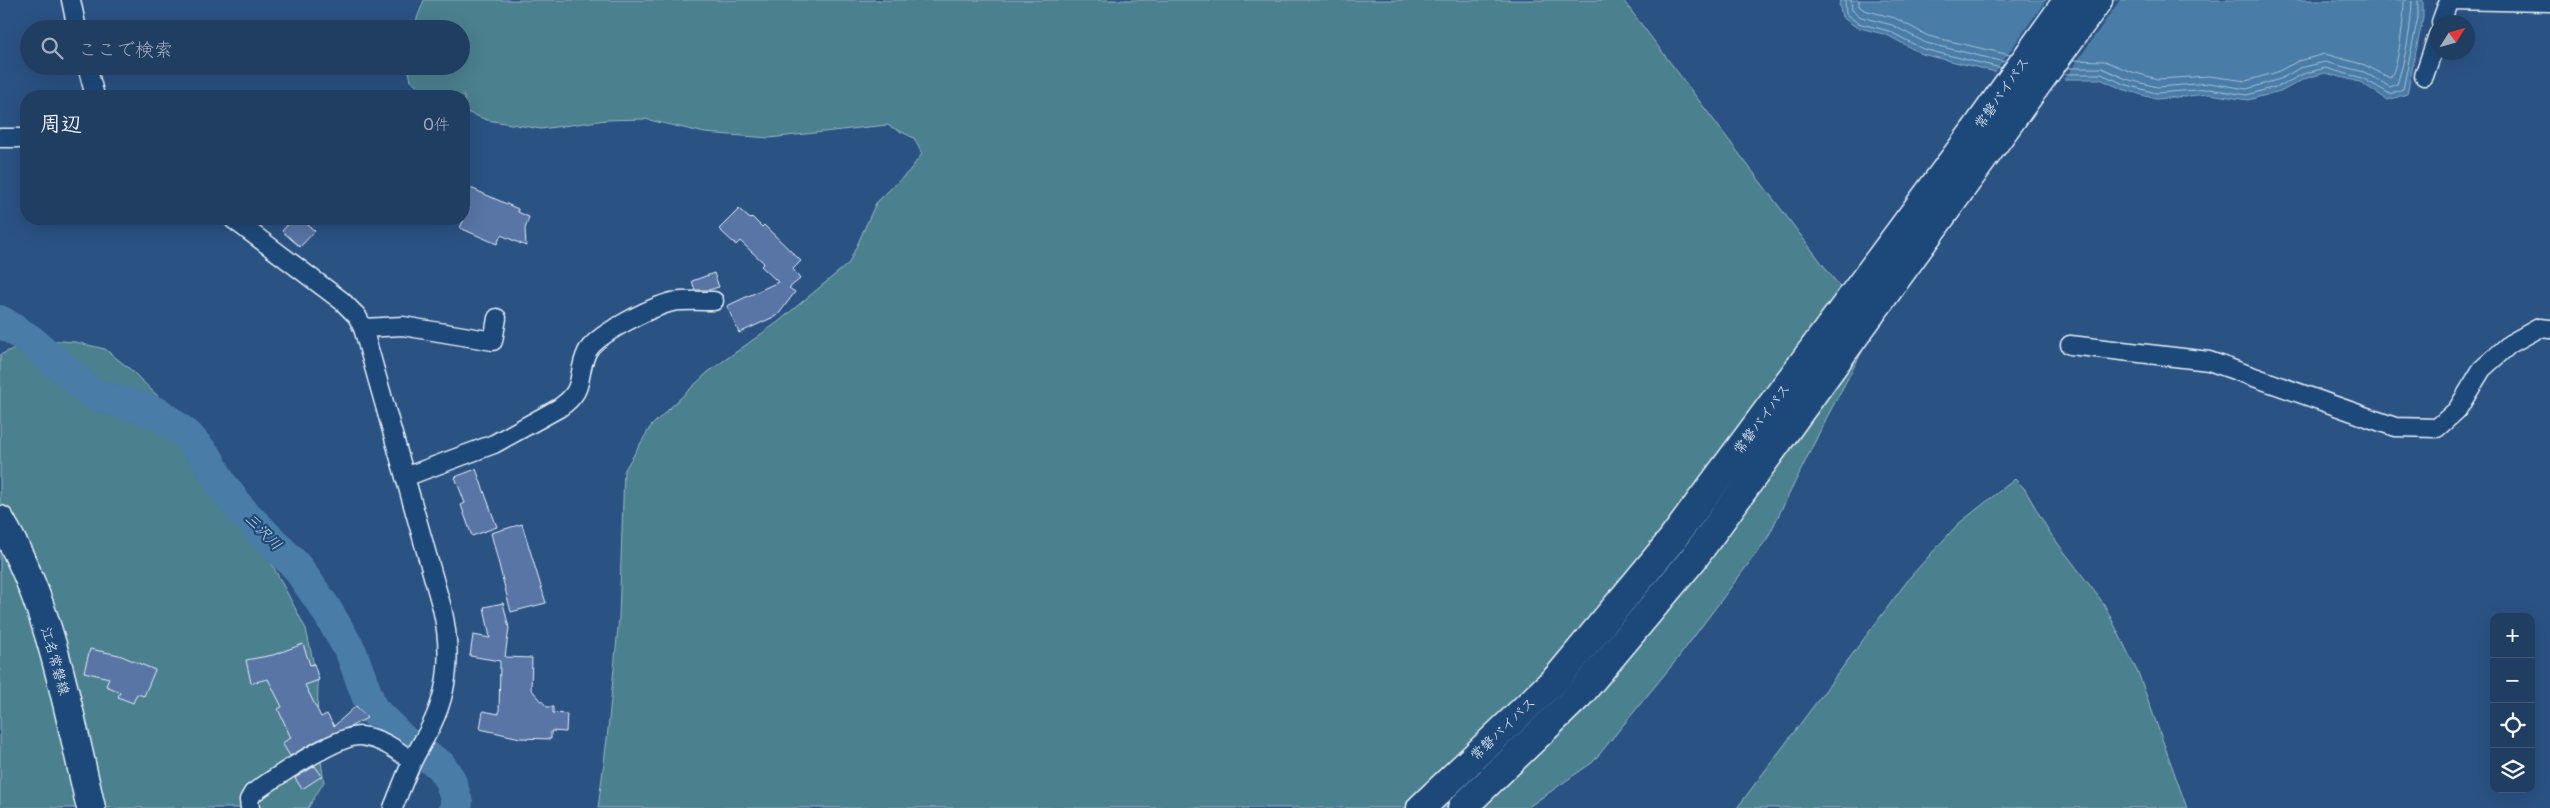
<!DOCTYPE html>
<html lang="ja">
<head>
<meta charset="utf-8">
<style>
  :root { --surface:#203e62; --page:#284568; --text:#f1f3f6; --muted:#a2aebe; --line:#3d5777 }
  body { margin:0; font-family:Pangolin,"Klee One",sans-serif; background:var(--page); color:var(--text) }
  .controls { position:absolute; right:15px; bottom:15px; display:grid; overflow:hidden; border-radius:10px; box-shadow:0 5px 20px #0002 }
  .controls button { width:45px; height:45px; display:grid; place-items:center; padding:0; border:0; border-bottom:1px solid var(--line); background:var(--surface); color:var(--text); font:25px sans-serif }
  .compass { position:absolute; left:2430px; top:15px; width:45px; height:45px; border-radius:50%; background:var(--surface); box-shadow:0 5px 20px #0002; rotate:53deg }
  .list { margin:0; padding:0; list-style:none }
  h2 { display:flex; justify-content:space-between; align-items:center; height:65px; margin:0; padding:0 20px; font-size:21px }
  h2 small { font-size:16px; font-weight:400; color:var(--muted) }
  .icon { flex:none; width:28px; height:28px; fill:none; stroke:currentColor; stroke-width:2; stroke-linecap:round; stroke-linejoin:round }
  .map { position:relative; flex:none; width:2550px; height:808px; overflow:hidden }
  .search { position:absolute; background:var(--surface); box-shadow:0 5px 20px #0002; left:20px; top:20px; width:450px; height:55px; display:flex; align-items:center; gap:12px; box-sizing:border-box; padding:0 18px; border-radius:28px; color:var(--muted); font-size:19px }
  .panel { position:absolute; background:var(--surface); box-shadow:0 5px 20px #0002; left:20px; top:90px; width:450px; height:135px; border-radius:20px }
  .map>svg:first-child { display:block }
  .green { fill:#4b808e; stroke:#9ab8c3 }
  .water { fill:#497ba6; stroke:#89aac7 }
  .pier { fill:#2a5283 }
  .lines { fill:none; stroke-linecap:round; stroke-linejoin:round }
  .shore { stroke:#a8c2d7; stroke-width:1 }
  .river { stroke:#497ba6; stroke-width:32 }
  .building { fill:#5874a5; stroke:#e8f1f8 }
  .street-casing { stroke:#e8f1f8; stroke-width:21 }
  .primary-casing { stroke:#e8f1f8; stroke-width:31 }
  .highway-casing { stroke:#e8f1f8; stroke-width:31 }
  .street { stroke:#1f4a7a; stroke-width:18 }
  .primary { stroke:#1f4a7a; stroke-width:28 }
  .highway { stroke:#1f4a7a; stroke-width:28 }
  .labels { text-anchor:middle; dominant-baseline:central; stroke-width:4.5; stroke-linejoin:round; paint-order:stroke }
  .street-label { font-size:14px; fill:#e8f1f8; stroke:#1f4a7a }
  .water-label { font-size:15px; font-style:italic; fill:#d0dfec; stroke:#1f4a7a }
</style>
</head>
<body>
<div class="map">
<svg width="2550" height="808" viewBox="0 0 2550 808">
  <rect width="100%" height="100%" fill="#2a5283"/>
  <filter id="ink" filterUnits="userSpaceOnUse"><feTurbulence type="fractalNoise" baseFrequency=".02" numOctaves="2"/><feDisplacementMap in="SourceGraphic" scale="10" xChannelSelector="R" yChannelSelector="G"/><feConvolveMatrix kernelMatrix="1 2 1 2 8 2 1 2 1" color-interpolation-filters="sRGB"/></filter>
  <g filter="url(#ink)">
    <g class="green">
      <path d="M424,0h1199l232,307 8,43 -37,69 -59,120 -89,119 -85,104 -66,46h-929l9,-69 12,-121 5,-147 27,-45 57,-54 70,-50 71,-59 27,-60 34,-33 12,-16 -8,-16 -27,-13 -118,13 -64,-5 -60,-14 -39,1 -65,9 -54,-9 -23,-9v-15h-32l-21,-15 -3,-15h53v-37h-48z"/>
      <path d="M33,339l42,3 30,7 25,20 37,36 31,41 36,61 28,38 44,84 12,55 -1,50 7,48 -16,26h-308v-453z"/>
      <path d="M2015,479l9,9 26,45 54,71 35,71 48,133h-450l174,-232 47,-52z"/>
    </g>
    <path class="water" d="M1841,0h582v18l-16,76 -19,6 -28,-18 -35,-9 -21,6 -20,11 -36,10 -39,-6 -53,5 -34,-10 -22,-10h-39l-61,-6 -78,-19 -35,-19 -31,-8 -14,-10 -3,-13z"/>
    <path class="pier" d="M2046,0h74l-57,81 -69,-7z"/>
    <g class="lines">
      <g class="shore">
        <path d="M1845,0l1,14 12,9 31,8 34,18 78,19"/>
        <path d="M1851,0l1,10 9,7 31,8 34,18 79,19"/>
        <path d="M1859,0v6l5,4 31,8 33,18 82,19"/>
        <path d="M2073,60l32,1 24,10 28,8 52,-3 37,5 31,-9 21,-11 27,-7 40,11 25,13c9,-12 14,-61 14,-78"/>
        <path d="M2067,68h35l24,11 31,8 52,-4 38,6 33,-10 20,-11 25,-6 39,10 26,15 7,-3c9,-27 14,-56 15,-84"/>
        <path d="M2063,74h38l23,10 32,9 53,-4 38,6 35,-10 21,-11 22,-6 37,10 28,16 13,-5 15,-72v-17"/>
      </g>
      <path class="river" d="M0,321l30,19 63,54 65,19 30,23 20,23 12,23 19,26 58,59 29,42 25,43 21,57 33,33 35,23 10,15 7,22 -2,6"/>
    </g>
    <g class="building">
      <path d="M464,185l54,24v3l11,5 -4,12 1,17 -25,-11 -4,9 -37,-16 9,-20 -5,-2z"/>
      <path d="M739,209l11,10 2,-2 10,10 2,-2 37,36 -8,8 7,10 -11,9 6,4 -17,23 -39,18 -12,-27 51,-24 -17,-16 3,-3 -24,-22 -4,4 -17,-16z"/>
      <path d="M293,219h21l-6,6 7,6 -15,16 -18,-16z"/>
      <path d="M714,273l5,14 -10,3h-14l-3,-9z"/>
      <path d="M476,469l21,58 -25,9 -11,-31 4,-2 -10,-26z"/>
      <path d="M522,524l24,79 -35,9 -20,-79z"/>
      <path d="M503,603l6,25 -4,29 27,1 -1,31 16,18h6v6l14,1 -1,18 -15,-1v8l-31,-1 -40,-9 3,-18 16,3 1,-53 -30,-5 3,-21 17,3 -6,-31z"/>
      <path d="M303,644l7,21 4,-1 5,16 -14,5 16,32 6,-3 7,12 22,-20 11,12 -15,8 -34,14 -28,16 -8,-13 9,-5 -13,-29 4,-2 -14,-28 -17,4 -5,-23 27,-5z"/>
      <path d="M90,649l29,6 36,15 -11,26 -7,-2 -4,9 -15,-6 2,-5 -14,-6 3,-8 -25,-6z"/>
      <path d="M315,766l7,10 -20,13 -7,-11z"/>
    </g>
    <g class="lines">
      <defs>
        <g id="street">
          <path d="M71,0l6,29"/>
          <path d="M2441,22l8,-22 101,2"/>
          <path d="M87,66l8,30"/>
          <path d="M2424,76l14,-41"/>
          <path d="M0,138h26"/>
          <path d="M233,219l109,82 15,15 6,12 79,280c9,39 8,79 -10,116 -6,13 -14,25 -20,38 -7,15 -13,31 -19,46"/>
          <path d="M363,328l40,-2 90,15 4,-23"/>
          <path d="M2070,345l139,16 186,66 42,1 20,-18 25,-41 28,-25 29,-16 11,1"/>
          <path d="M405,477l89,-33 65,-36c28,-19 16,-30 28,-56 9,-18 65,-45 85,-50 13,-2 29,-1 42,-1"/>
          <path d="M250,808l-1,-8 4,-7c20,-14 86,-59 108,-57 20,2 36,14 51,25"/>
        </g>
        <path id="primary" d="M0,520c52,87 68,191 91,288"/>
        <g id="highway">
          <path d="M1421,808l138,-132 112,-135 303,-409 94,-132"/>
          <path d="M1462,808l118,-114 113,-135 405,-559"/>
        </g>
      </defs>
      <use href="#street" class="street-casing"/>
      <use href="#primary" class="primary-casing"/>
      <use href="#highway" class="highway-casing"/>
      <use href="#street" class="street"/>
      <use href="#primary" class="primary"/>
      <use href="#highway" class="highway"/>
    </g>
  </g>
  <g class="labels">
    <g class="street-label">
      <text transform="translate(2002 93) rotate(-55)">常磐バイパス</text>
      <text transform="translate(1762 419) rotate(-53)">常磐バイパス</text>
      <text transform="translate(55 661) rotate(74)">江名常磐線</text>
      <text transform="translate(1503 729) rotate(-44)">常磐バイパス</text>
    </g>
    <g class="water-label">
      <text transform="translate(263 532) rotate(45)">三沢川</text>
    </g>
  </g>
</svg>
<div class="controls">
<button>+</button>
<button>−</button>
<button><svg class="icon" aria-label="locate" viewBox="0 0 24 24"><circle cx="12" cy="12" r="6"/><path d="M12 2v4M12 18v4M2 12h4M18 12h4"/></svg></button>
<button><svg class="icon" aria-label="layers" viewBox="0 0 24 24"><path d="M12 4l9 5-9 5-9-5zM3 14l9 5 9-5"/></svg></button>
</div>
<svg class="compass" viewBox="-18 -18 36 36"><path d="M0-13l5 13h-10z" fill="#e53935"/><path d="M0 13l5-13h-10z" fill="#a2aebe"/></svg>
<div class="search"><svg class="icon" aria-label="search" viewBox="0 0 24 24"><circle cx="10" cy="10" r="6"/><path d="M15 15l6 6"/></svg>ここで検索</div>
<section class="panel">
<h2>周辺<small>0件</small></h2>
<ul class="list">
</ul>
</section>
</div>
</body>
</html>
